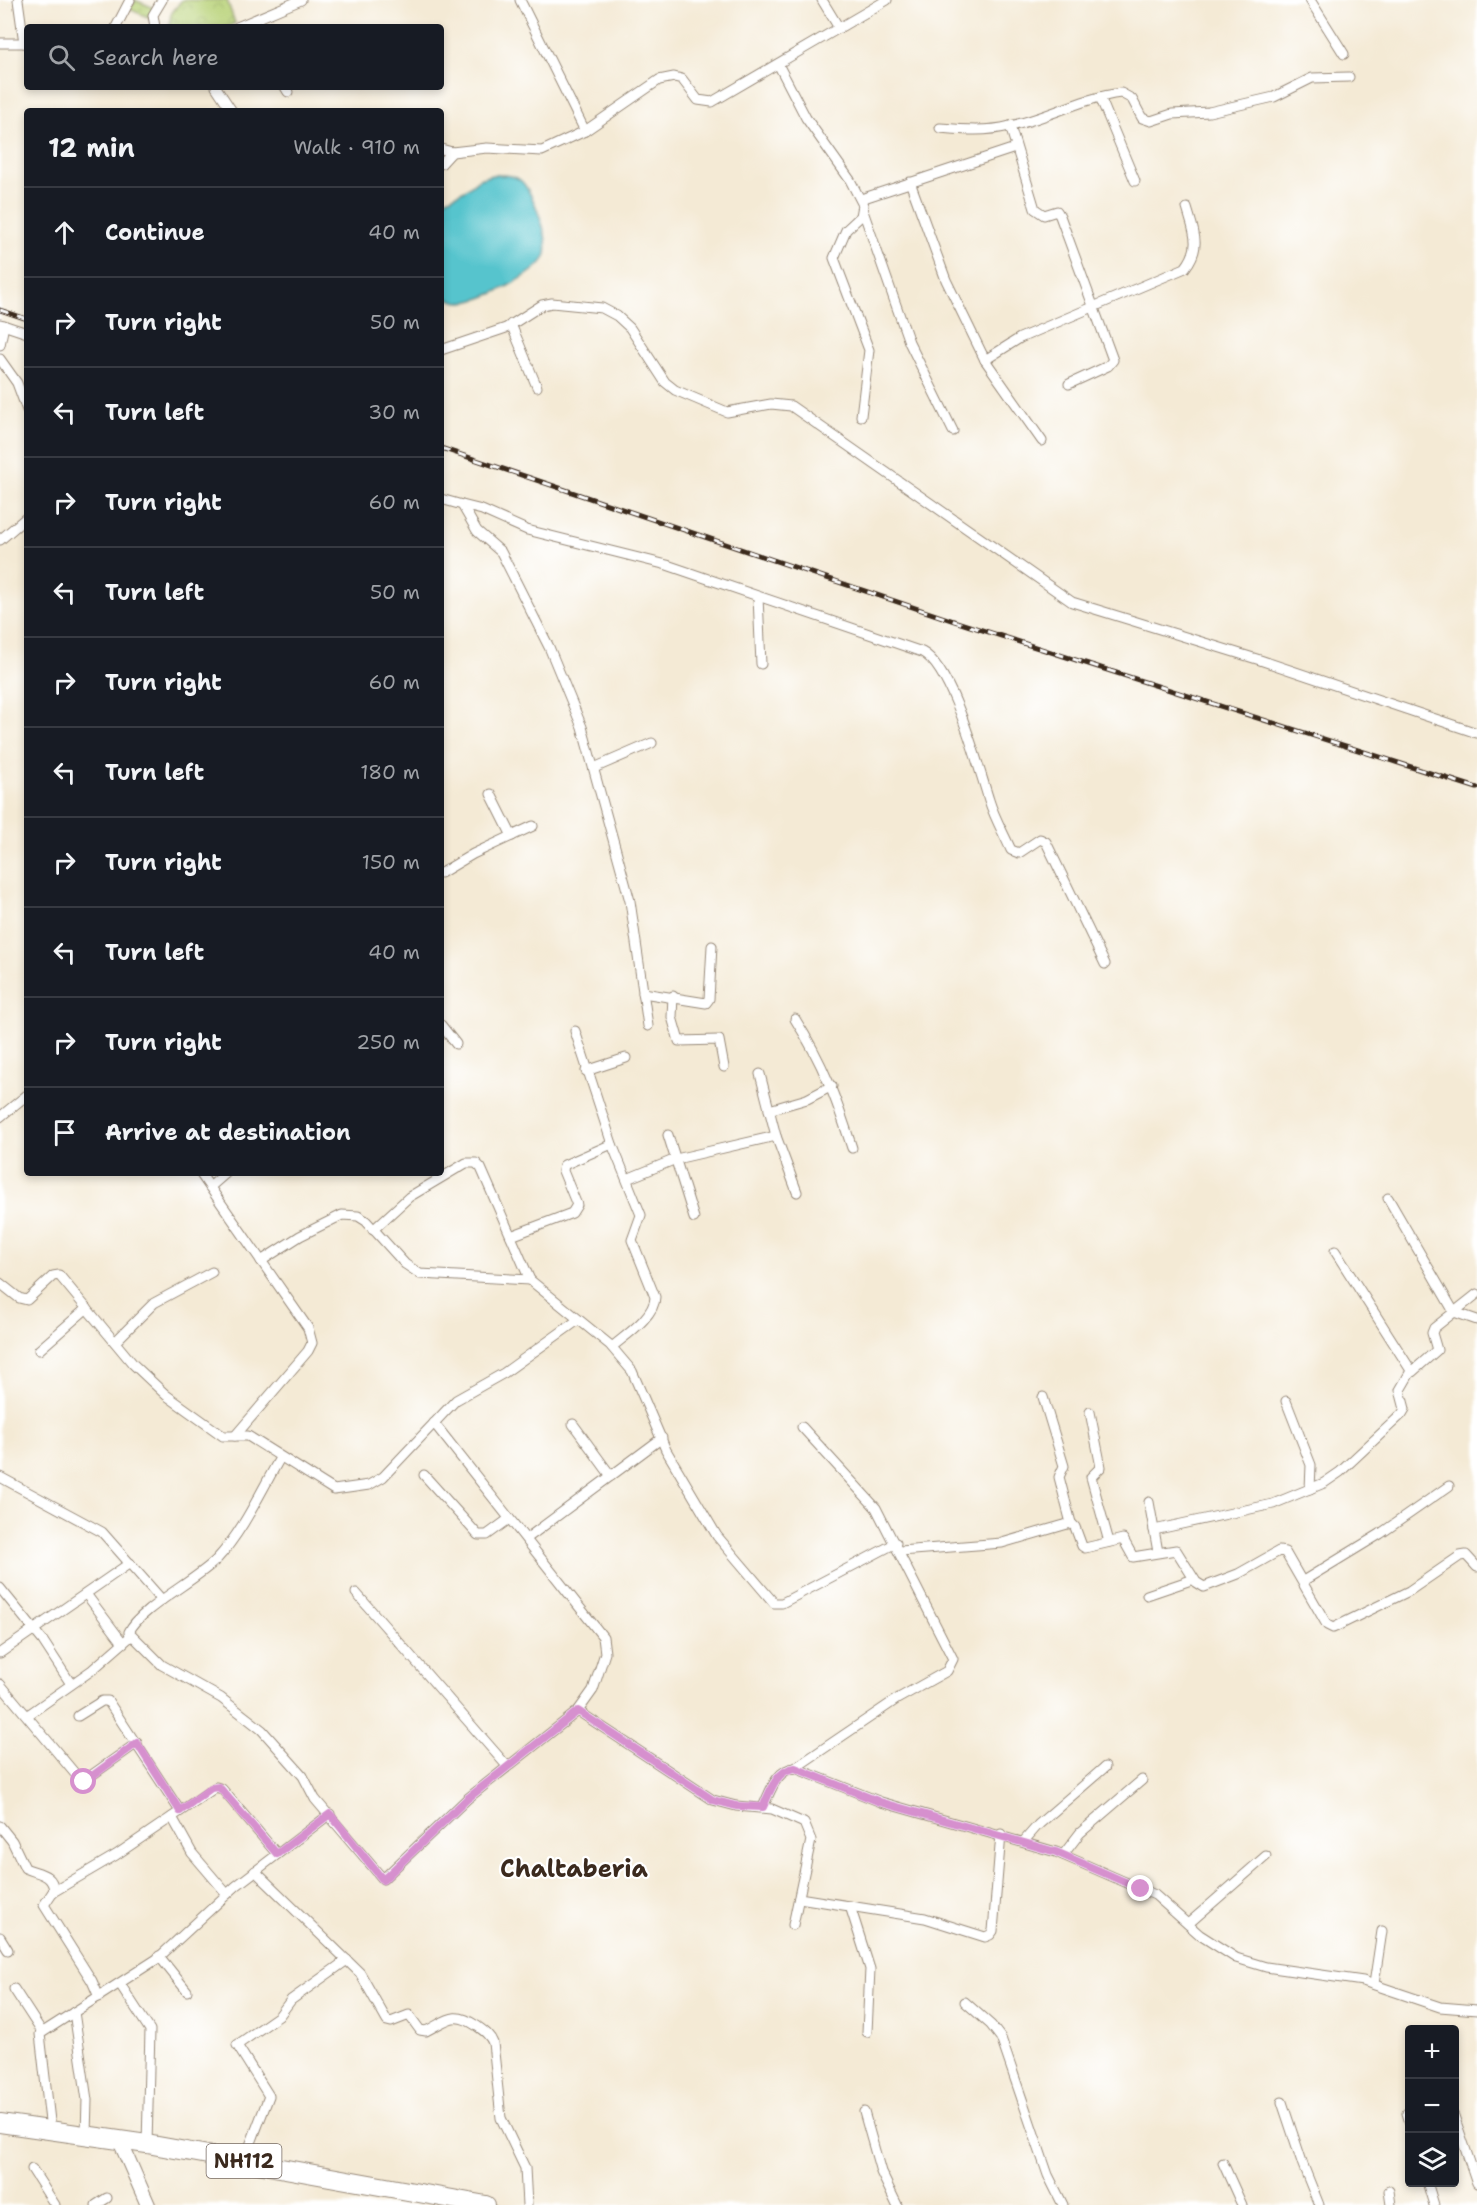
<!DOCTYPE html>
<html lang="en">
<head>
<meta charset="utf-8">
<style>
  :root { --surface:#171b24; --page:#20242c; --text:#f1f3f6; --muted:#9ea1a6; --line:#363941 }
  body { margin:0; font-family:"Shantell Sans",sans-serif; background:var(--page); color:var(--text) }
  .controls { position:absolute; right:18px; bottom:18px; display:grid; overflow:hidden; border-radius:6px; box-shadow:0 3px 9px #0003 }
  .controls button { width:54px; height:54px; display:grid; place-items:center; padding:0; border:0; border-bottom:2px solid var(--line); background:var(--surface); color:var(--text); font:30px sans-serif }
  .stop { position:absolute; width:18px; height:18px; margin:-14px; border:4px solid #d690ce; border-radius:50%; background:#fff }
  .stop.end { background:#d690ce; border-color:#fff; box-shadow:0 2px 6px #0008 }
  .list { margin:0; padding:0; list-style:none }
  h2 { display:flex; justify-content:space-between; align-items:center; height:78px; margin:0; padding:0 24px; font-size:26px }
  h2 small { font-size:20px; font-weight:400; color:var(--muted) }
  .list li { display:grid; grid-template-columns:39px 1fr auto; gap:18px; align-items:center; box-sizing:border-box; height:90px; padding:0 24px; border-top:2px solid var(--line) }
  .list b { display:block; font-size:22px; white-space:nowrap }
  .list em { font-size:20px; font-style:normal; color:var(--muted) }
  .icon { flex:none; width:33px; height:33px; fill:none; stroke:currentColor; stroke-width:2; stroke-linecap:round; stroke-linejoin:round }
  .map { position:relative; flex:none; width:1477px; height:2205px; overflow:hidden }
  .search { position:absolute; background:var(--surface); box-shadow:0 3px 9px #0003; left:24px; top:24px; width:420px; height:66px; display:flex; align-items:center; gap:15px; box-sizing:border-box; padding:0 21px; border-radius:6px; color:var(--muted); font-size:22px }
  .panel { position:absolute; background:var(--surface); box-shadow:0 3px 9px #0003; left:24px; top:108px; width:420px; height:1068px; border-radius:6px }
  .map>svg:first-child { display:block }
  .grass { fill:url(#grass-dots); stroke:#797e4a; stroke-width:1.5 }
  .park { fill:url(#park-crowns); stroke:#797e4a; stroke-width:1.5 }
  .water { fill:#57c4cd; stroke:#497776; stroke-width:1.5 }
  .lines { fill:none; stroke-linecap:round; stroke-linejoin:round }
  .street-casing { stroke:#988a7a; stroke-width:11 }
  .secondary-casing { stroke:#988a7a; stroke-width:16 }
  .highway-casing { stroke:#988a7a; stroke-width:20 }
  .street { stroke:#fff; stroke-width:9 }
  .secondary { stroke:#fff; stroke-width:14 }
  .highway { stroke:#fff; stroke-width:18 }
  .rail-casing { stroke:#3b2a1e; stroke-width:5 }
  .rail { stroke:#fff; stroke-width:3; stroke-dasharray:9; stroke-linecap:butt }
  .route { stroke:#d690ce; stroke-width:8 }
  .labels { text-anchor:middle; dominant-baseline:central; stroke-width:4.5; stroke-linejoin:round; paint-order:stroke }
  .shield { fill:#fff; stroke:#766a62; stroke-width:1.5 }
  .shield-label { font-size:20px; font-weight:bold; fill:#3b2a1e }
  .quarter-label { font-size:24px; font-weight:bold; fill:#3b2a1e; stroke:#fff }
</style>
</head>
<body>
<div class="map">
<svg width="1477" height="2205" viewBox="0 0 1477 2205">
  <defs>
    <pattern id="grass-dots" width="8" height="8" patternUnits="userSpaceOnUse" patternTransform="scale(1.5)"><rect width="8" height="8" fill="#b7d176"/><path d="M2 2h.1M6 6h.1" fill="none" stroke="#9eb466" stroke-width="1.8" stroke-linecap="round"/></pattern>
    <pattern id="park-crowns" width="20" height="18" patternUnits="userSpaceOnUse" patternTransform="scale(1.5)"><rect width="20" height="18" fill="#b7d176"/><path d="M2 6a3 3 0 1 1 6 0M12 15a3 3 0 1 1 6 0" fill="none" stroke="#9eb466"/></pattern>
  </defs>
  <rect width="100%" height="100%" fill="#fff"/>
  <filter id="ink" filterUnits="userSpaceOnUse"><feTurbulence type="fractalNoise" baseFrequency=".0167" numOctaves="2"/><feDisplacementMap in="SourceGraphic" scale="12" xChannelSelector="R" yChannelSelector="G"/><feConvolveMatrix kernelMatrix="1 2 1 2 8 2 1 2 1" color-interpolation-filters="sRGB"/></filter>
  <filter id="wash" filterUnits="userSpaceOnUse"><feTurbulence type="fractalNoise" baseFrequency=".008" numOctaves="4" result="noise"/><feDisplacementMap in="SourceGraphic" scale="24" xChannelSelector="R" yChannelSelector="G"/><feGaussianBlur stdDeviation="1.35" result="paint"/><feColorMatrix in="noise" values="0 0 0 0 0 0 0 0 0 0 0 0 0 0 0 0 0 1.4 0 .05"/><feComposite in="paint" operator="in"/></filter>
  <g filter="url(#wash)">
    <rect width="100%" height="100%" fill="#f4ead5"/>
    <path class="grass" d="M135,0l19,8 -4,10 -21,-9z"/>
    <path class="park" d="M182,0h45l8,23 -8,4h-58l2,-13z"/>
    <path class="water" d="M492,175c9,0 20,-1 28,5 12,9 32,62 25,77 -8,17 -64,46 -83,45 -9,0 -15,-3 -21,-9v-91l24,-12 14,-11z"/>
  </g>
  <g filter="url(#ink)">
    <g class="lines">
      <defs>
        <g id="street">
          <path d="M18,0l6,43"/>
          <path d="M520,0l65,131"/>
          <path d="M1310,0l34,54"/>
          <path d="M116,27l14,-27"/>
          <path d="M155,27l-2,-12 9,-15"/>
          <path d="M237,27l64,-27"/>
          <path d="M839,28l48,-28"/>
          <path d="M0,43h27"/>
          <path d="M778,64l28,54 44,62 13,25 -2,11 -15,14 -12,28 35,92 -8,66"/>
          <path d="M216,87l16,24"/>
          <path d="M285,87l3,5"/>
          <path d="M1100,97l35,84"/>
          <path d="M1010,126l25,83 9,6 13,-4 3,5 53,144 -5,6 -39,18"/>
          <path d="M940,128c23,2 47,4 70,-2 38,-8 71,-28 111,-33l11,6 10,19 9,3 21,-7 37,-2 65,-15 38,-19 37,-1"/>
          <path d="M441,149l11,3 35,-4 55,3 43,-20 74,-51 15,-3 8,2 16,21 14,2 127,-74 -17,-28"/>
          <path d="M441,164l11,-12"/>
          <path d="M910,182l36,98 39,80 57,81"/>
          <path d="M861,199l154,-51"/>
          <path d="M863,211l46,131 44,89"/>
          <path d="M0,324l27,9"/>
          <path d="M511,324l26,63"/>
          <path d="M0,345l4,-20"/>
          <path d="M441,350l65,-22 36,-23 10,-2 50,5 15,8 13,12 35,54 10,8 52,22 44,-8 20,2 281,196 188,58 217,73"/>
          <path d="M0,359l17,24 10,27"/>
          <path d="M985,360l35,-22 165,-70c17,-21 9,-36 2,-60"/>
          <path d="M441,499l21,6 15,26 24,21 48,95 33,80 48,174 18,125"/>
          <path d="M462,505l20,5 45,20 140,35 255,87c30,15 56,114 67,148 5,17 15,34 22,50l8,3 21,-14 6,3 59,122"/>
          <path d="M0,540l27,-23"/>
          <path d="M758,597l3,67"/>
          <path d="M594,768l58,-25"/>
          <path d="M491,794l21,42"/>
          <path d="M441,873l32,-19 60,-28"/>
          <path d="M643,993l63,10 3,-4 3,-53"/>
          <path d="M673,996l-1,21 7,24 40,-1 5,27"/>
          <path d="M795,1019c28,44 41,79 57,129"/>
          <path d="M441,1025l15,19"/>
          <path d="M575,1031l37,113 29,71 -9,25 23,57c0,19 -29,38 -43,50"/>
          <path d="M586,1071l40,-13"/>
          <path d="M760,1074l16,62 21,56"/>
          <path d="M769,1110l38,-11 25,-13"/>
          <path d="M0,1117l27,-22"/>
          <path d="M668,1135l26,83"/>
          <path d="M200,1173l108,155 4,15 -4,8 -73,85"/>
          <path d="M627,1179l49,-20 100,-23"/>
          <path d="M210,1187l16,-14"/>
          <path d="M1388,1198l66,114 23,8"/>
          <path d="M373,1230l36,-33 57,-34h10l5,5 49,112"/>
          <path d="M511,1236l61,-23 5,-8 -14,-34 1,-6 48,-21"/>
          <path d="M1335,1251l77,121 25,-22 -5,-17 2,-5 43,-34"/>
          <path d="M261,1261l39,-25 42,-21 16,1 8,5 39,43 15,10 110,6 80,65 22,26 34,79 51,86 57,67h8l114,-60"/>
          <path d="M0,1283l19,15 8,2 26,-24 6,-1 74,89 33,31 57,41h25l86,54 35,-5 14,-8 73,-77 48,-27 74,-53"/>
          <path d="M115,1342l39,-39 58,-31"/>
          <path d="M39,1350l48,-42"/>
          <path d="M1043,1397l21,69 -5,11 12,46"/>
          <path d="M1286,1401l25,64 -1,24"/>
          <path d="M1090,1412l11,55 -10,10 18,65"/>
          <path d="M573,1424l38,52"/>
          <path d="M280,1458c-19,33 -37,73 -63,101 -20,21 -78,50 -88,73l33,33 59,33 41,32 41,46 12,23 68,80 84,-80 111,-88 15,-21 12,-37 -2,-16 -169,-214"/>
          <path d="M424,1475l54,60h9l22,-16"/>
          <path d="M0,1477l102,55 60,68"/>
          <path d="M1149,1502l9,50"/>
          <path d="M1154,1530l119,-26 51,-21 16,-11 62,-58 3,-5 -5,-19 11,-19"/>
          <path d="M526,1539l136,-101"/>
          <path d="M900,1551l102,-8 69,-20 4,4 7,19 3,2 38,-9 10,18 43,-7 20,32 8,5 34,-13 41,-23 6,1 42,73 6,3 76,-37 51,-35 6,-1 11,12"/>
          <path d="M1303,1581l77,-47 69,-48"/>
          <path d="M0,1588l43,53 28,43"/>
          <path d="M356,1593l151,173"/>
          <path d="M86,1594l37,49"/>
          <path d="M1147,1595l47,-16"/>
          <path d="M0,1653l130,-90"/>
          <path d="M0,1684l82,98 55,-39"/>
          <path d="M578,1711l135,89 23,6 36,3 32,14 7,17 -18,85"/>
          <path d="M28,1715l64,-45 39,-34"/>
          <path d="M78,1716l24,-15h6l72,110"/>
          <path d="M795,1768l102,-69 50,-28 6,-12 -77,-151 -74,-81"/>
          <path d="M763,1807c7,-14 13,-38 32,-39l86,34 175,50 99,43 45,40 36,23 30,9 97,14 77,26 37,3"/>
          <path d="M172,1817l20,36 35,41"/>
          <path d="M0,1826l12,15 13,27c13,6 27,5 29,22l-10,15 48,76 7,16"/>
          <path d="M1024,1841l14,-16 67,-58"/>
          <path d="M1063,1855l17,-22 62,-53"/>
          <path d="M255,1871l105,102 27,48 4,1 18,-7 11,15 6,1c22,-11 28,-21 51,-5 7,5 13,9 16,17l8,75 24,50 2,37"/>
          <path d="M53,1892l63,-37 100,-68 6,2 55,65"/>
          <path d="M799,1898l126,20 60,19 5,-2 3,-4 8,-97"/>
          <path d="M850,1906l20,63 -3,63"/>
          <path d="M1188,1924l78,-68"/>
          <path d="M0,1937l8,13"/>
          <path d="M159,1956l28,35"/>
          <path d="M120,1984l30,46 -3,114"/>
          <path d="M1374,1984l8,-53"/>
          <path d="M14,1989l28,43"/>
          <path d="M965,2002l26,23 10,13 47,137 15,30"/>
          <path d="M74,2012l13,88 -1,34"/>
          <path d="M1282,2102l21,63 16,40"/>
          <path d="M864,2112l17,60 16,33"/>
          <path d="M1407,2113l3,10"/>
          <path d="M1454,2116l23,67"/>
          <path d="M51,2130l-11,-96 117,-75 79,-73 94,-72"/>
          <path d="M244,2161l25,-65 -32,-51 42,-29 12,-16 56,-40"/>
          <path d="M1223,2163l19,42"/>
          <path d="M32,2169l23,36"/>
          <path d="M1427,2182l7,23"/>
          <path d="M1389,2191l2,14"/>
          <path d="M96,2205l11,-7"/>
        </g>
        <path id="secondary" d="M120,2141l28,64"/>
        <path id="highway" d="M0,2123l147,21 339,61"/>
      </defs>
      <use href="#street" class="street-casing"/>
      <use href="#secondary" class="secondary-casing"/>
      <use href="#highway" class="highway-casing"/>
      <use href="#street" class="street"/>
      <use href="#secondary" class="secondary"/>
      <use href="#highway" class="highway"/>
      <defs>
        <g id="rail">
          <path d="M0,310l27,9"/>
          <path d="M441,448l513,173 523,167"/>
        </g>
      </defs>
      <use href="#rail" class="rail-casing"/>
      <use href="#rail" class="rail"/>
    </g>
  </g>
  <g class="lines" filter="url(#ink)">
    <path class="route" d="M84,1782l53,-39 43,68 31,-23 8,-1 58,67 53,-40 53,66 84,-81 111,-88 135,89 23,6 27,1c7,-15 13,-37 32,-39l85,34 176,50 85,37"/>
  </g>
  <g class="labels">
    <rect class="shield" x="206.5" y="2144" width="75" height="34" rx="4.5"/>
    <g class="shield-label">
      <text x="244" y="2161">NH112</text>
    </g>
    <g class="quarter-label">
      <text x="574" y="1869">Chaltaberia</text>
    </g>
  </g>
</svg>
<div class="controls">
<button>+</button>
<button>−</button>
<button><svg class="icon" aria-label="layers" viewBox="0 0 24 24"><path d="M12 4l9 5-9 5-9-5zM3 14l9 5 9-5"/></svg></button>
</div>
<div class="stop" style="left:84px;top:1782px"></div>
<div class="stop end" style="left:1141px;top:1889px"></div>
<div class="search"><svg class="icon" aria-label="search" viewBox="0 0 24 24"><circle cx="10" cy="10" r="6"/><path d="M15 15l6 6"/></svg>Search here</div>
<section class="panel">
<h2>12 min<small>Walk · 910 m</small></h2>
<ul class="list">
<li><svg class="icon" aria-label="ahead" viewBox="0 0 24 24"><path d="M12 20V5M6 11l6-6 6 6"/></svg><div><b>Continue</b></div><em>40 m</em></li>
<li><svg class="icon" aria-label="right" viewBox="0 0 24 24"><path d="M7 20v-9h11M14 6l5 5-5 5"/></svg><div><b>Turn right</b></div><em>50 m</em></li>
<li><svg class="icon" aria-label="left" viewBox="0 0 24 24"><path d="M17 20v-9H6M10 6l-5 5 5 5"/></svg><div><b>Turn left</b></div><em>30 m</em></li>
<li><svg class="icon" aria-label="right" viewBox="0 0 24 24"><path d="M7 20v-9h11M14 6l5 5-5 5"/></svg><div><b>Turn right</b></div><em>60 m</em></li>
<li><svg class="icon" aria-label="left" viewBox="0 0 24 24"><path d="M17 20v-9H6M10 6l-5 5 5 5"/></svg><div><b>Turn left</b></div><em>50 m</em></li>
<li><svg class="icon" aria-label="right" viewBox="0 0 24 24"><path d="M7 20v-9h11M14 6l5 5-5 5"/></svg><div><b>Turn right</b></div><em>60 m</em></li>
<li><svg class="icon" aria-label="left" viewBox="0 0 24 24"><path d="M17 20v-9H6M10 6l-5 5 5 5"/></svg><div><b>Turn left</b></div><em>180 m</em></li>
<li><svg class="icon" aria-label="right" viewBox="0 0 24 24"><path d="M7 20v-9h11M14 6l5 5-5 5"/></svg><div><b>Turn right</b></div><em>150 m</em></li>
<li><svg class="icon" aria-label="left" viewBox="0 0 24 24"><path d="M17 20v-9H6M10 6l-5 5 5 5"/></svg><div><b>Turn left</b></div><em>40 m</em></li>
<li><svg class="icon" aria-label="right" viewBox="0 0 24 24"><path d="M7 20v-9h11M14 6l5 5-5 5"/></svg><div><b>Turn right</b></div><em>250 m</em></li>
<li><svg class="icon" aria-label="arrive" viewBox="0 0 24 24"><path d="M6 21V4h12l-3 4 3 4H6"/></svg><div><b>Arrive at destination</b></div></li>
</ul>
</section>
</div>
</body>
</html>
